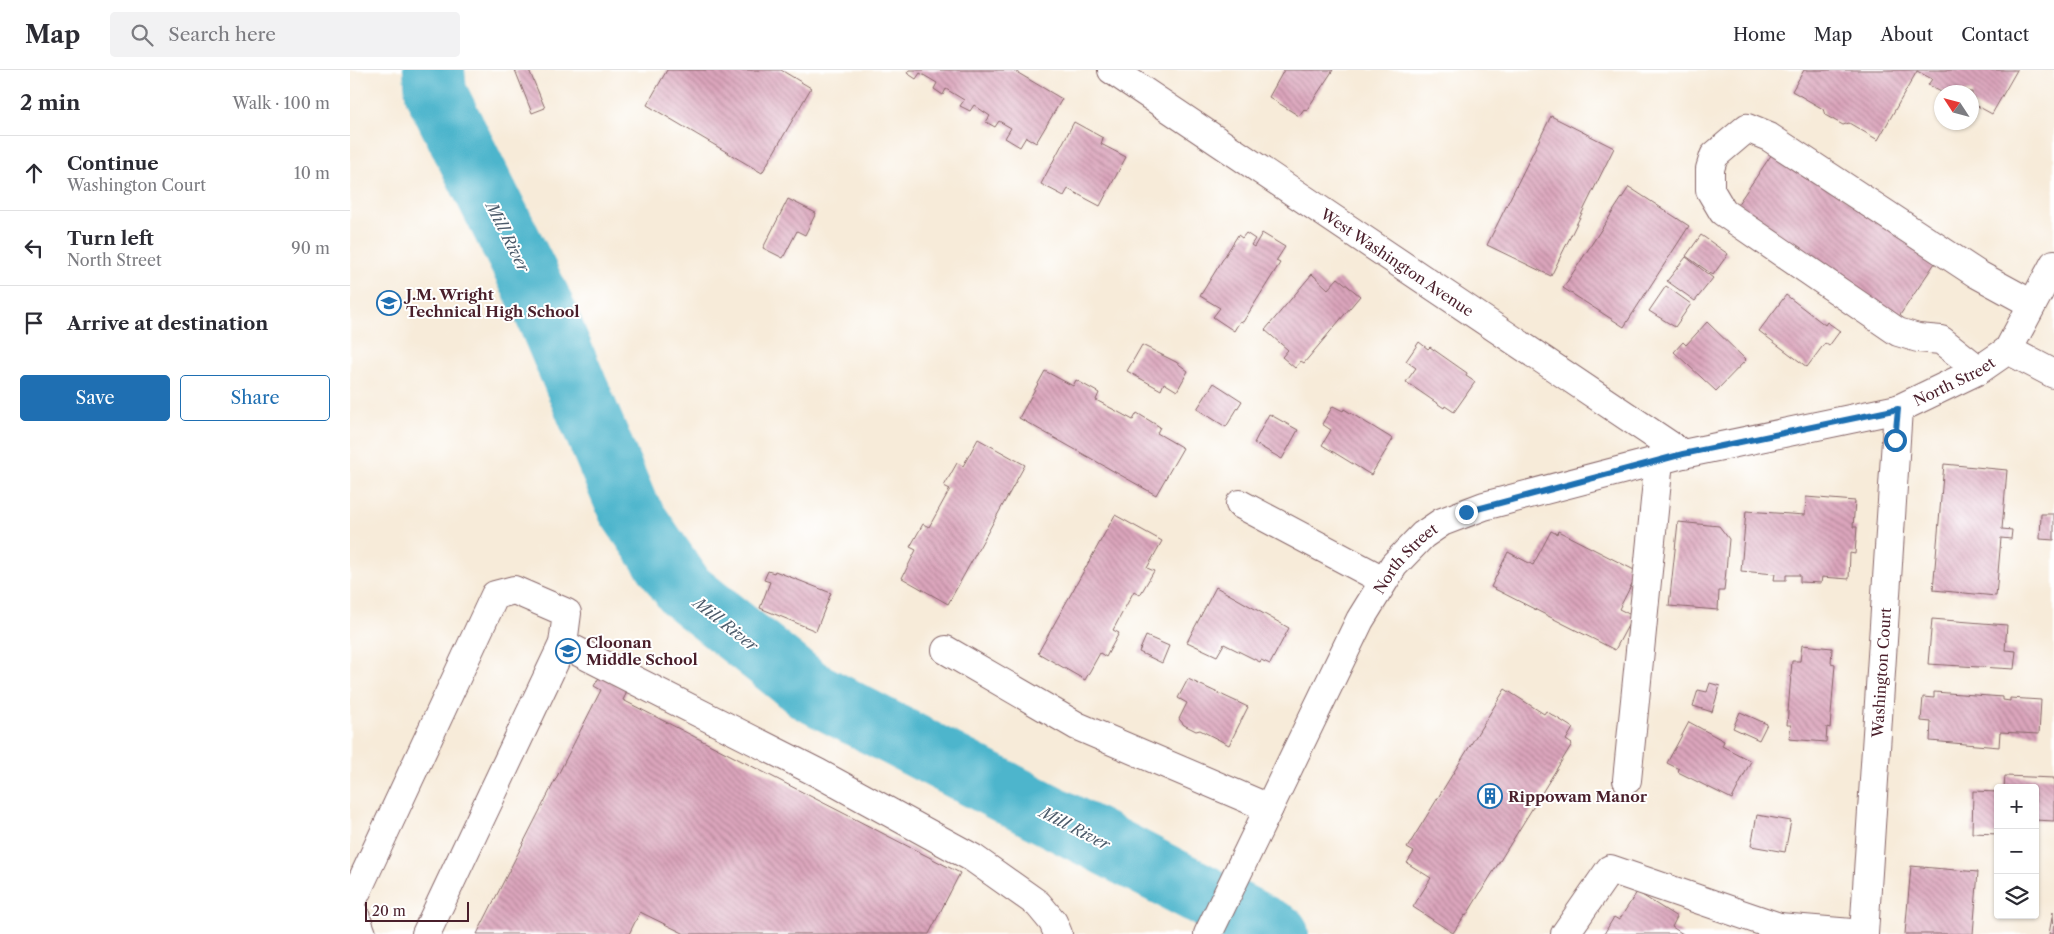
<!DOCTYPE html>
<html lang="en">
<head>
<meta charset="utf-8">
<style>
  :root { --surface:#fff; --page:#f2f2f3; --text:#2b2b33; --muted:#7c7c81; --line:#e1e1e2; --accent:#1f6fb2 }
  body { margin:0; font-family:"Libre Caslon Text",serif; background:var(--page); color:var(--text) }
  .controls { position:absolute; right:15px; bottom:15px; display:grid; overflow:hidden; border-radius:5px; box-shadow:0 1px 4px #0004 }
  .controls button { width:45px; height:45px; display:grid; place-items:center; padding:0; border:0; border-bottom:1px solid var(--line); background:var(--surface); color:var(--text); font:25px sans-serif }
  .compass { position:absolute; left:1584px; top:15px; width:45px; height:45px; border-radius:50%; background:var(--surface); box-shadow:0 1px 4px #0004; rotate:306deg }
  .scale { position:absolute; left:15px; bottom:12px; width:104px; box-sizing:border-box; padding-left:5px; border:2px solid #4a1f2b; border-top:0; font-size:14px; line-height:18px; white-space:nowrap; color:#4a1f2b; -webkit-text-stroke:4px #fff; paint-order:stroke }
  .stop { position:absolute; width:15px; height:15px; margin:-11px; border:4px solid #1f6fb2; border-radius:50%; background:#fff }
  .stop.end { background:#1f6fb2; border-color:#fff; box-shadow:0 1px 5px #0008 }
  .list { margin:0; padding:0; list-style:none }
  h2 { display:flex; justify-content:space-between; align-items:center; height:65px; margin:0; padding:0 20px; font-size:21px }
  h2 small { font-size:16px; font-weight:400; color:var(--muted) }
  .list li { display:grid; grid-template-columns:32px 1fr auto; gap:15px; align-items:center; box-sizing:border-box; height:75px; padding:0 20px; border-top:1px solid var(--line) }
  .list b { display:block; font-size:19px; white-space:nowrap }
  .list p { margin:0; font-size:16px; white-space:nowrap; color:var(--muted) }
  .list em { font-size:16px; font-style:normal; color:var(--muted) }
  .actions { display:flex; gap:10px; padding:15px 20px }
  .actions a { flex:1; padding:11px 0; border:1px solid var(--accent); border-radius:5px; text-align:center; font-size:18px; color:var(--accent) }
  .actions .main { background:var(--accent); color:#fff }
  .icon { flex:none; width:28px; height:28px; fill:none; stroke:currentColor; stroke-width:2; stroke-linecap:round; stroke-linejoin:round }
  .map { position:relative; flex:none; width:1704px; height:864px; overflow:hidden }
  header { display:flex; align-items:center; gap:30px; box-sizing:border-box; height:70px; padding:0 25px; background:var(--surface); border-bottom:1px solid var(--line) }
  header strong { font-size:24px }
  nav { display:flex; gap:28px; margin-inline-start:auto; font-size:18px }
  .search { width:350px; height:45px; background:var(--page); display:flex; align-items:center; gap:12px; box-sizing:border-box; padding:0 18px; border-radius:5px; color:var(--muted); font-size:19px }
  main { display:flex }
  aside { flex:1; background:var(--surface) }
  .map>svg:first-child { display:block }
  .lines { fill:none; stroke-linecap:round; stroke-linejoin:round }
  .river { stroke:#4eb5cc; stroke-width:62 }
  .building { fill:url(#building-back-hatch) }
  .minor-casing { stroke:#876668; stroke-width:30 }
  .minor { stroke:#fff; stroke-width:28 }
  .route { stroke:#1f6fb2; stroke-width:6 }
  .labels { text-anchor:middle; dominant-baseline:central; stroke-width:4; stroke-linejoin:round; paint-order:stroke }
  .street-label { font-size:15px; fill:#4a1f2b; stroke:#fff }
  .poi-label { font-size:15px; font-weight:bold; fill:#4a1f2b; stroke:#fff; text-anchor:start }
  .water-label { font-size:16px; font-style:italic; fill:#4c5b6b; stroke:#fff }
</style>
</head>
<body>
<header>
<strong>Map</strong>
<div class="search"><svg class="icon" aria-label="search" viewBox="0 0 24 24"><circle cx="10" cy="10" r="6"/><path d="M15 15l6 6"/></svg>Search here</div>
<nav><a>Home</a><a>Map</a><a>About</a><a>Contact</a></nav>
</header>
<main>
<aside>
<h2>2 min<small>Walk · 100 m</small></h2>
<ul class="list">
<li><svg class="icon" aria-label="ahead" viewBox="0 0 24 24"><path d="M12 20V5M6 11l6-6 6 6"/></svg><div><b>Continue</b><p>Washington Court</p></div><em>10 m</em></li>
<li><svg class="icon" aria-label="left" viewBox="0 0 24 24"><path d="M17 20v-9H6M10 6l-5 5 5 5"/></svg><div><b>Turn left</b><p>North Street</p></div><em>90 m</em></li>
<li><svg class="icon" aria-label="arrive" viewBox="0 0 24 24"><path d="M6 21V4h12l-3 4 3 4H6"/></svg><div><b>Arrive at destination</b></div></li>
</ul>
<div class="actions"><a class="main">Save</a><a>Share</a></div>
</aside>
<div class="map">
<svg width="1704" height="864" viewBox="0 0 1704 864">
  <defs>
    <pattern id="building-back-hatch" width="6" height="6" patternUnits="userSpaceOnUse" patternTransform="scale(1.25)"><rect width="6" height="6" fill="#dba5bc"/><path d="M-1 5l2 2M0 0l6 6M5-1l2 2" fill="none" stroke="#b48699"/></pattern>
  </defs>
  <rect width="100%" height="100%" fill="#fff"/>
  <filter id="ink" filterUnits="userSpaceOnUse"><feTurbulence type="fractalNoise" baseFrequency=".02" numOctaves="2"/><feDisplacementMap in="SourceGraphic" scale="10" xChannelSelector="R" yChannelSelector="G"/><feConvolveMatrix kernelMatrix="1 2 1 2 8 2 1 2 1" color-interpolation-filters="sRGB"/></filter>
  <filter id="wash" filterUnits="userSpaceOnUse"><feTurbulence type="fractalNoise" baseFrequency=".0096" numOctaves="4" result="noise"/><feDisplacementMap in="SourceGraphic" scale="20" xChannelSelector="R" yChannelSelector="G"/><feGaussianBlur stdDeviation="1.12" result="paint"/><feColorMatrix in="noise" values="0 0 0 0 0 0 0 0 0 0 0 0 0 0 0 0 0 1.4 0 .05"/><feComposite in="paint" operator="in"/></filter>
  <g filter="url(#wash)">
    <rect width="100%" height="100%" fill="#f7ebd9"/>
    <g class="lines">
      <path class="river" d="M84,0l2,23 104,207 88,208 57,83 125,100 468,243"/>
    </g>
    <g id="blocks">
      <g class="building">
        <path d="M165,0h14l16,38 -13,5z"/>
        <path d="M317,0h114l30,18 -49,85 -115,-68z"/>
        <path d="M559,0h104l49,29 -26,44 -10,-6 -6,10 -15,-9 6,-10 -12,-7 -4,6 -9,-5 4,-6 -16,-11 -4,6 -10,-5 4,-6 -18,-11 -3,6 -9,-6 3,-6 -17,-10 -4,6 -9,-6z"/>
        <path d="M934,0h49l-27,41 -2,-2 -5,7 -30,-19z"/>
        <path d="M1454,0h213l-25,44 -20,-11v-11h-31l-13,-7 4,-6 -15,-8 -39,69 -29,-17 -6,2 -18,-10 -2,-6 -31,-18z"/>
        <path d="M1201,46l63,32 -63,128 -64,-31z"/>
        <path d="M724,52l29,16 -2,6 25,13 -26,49 -32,-17 -4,7 -23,-12z"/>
        <path d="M1424,81l163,109 -41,61 -163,-110z"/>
        <path d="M1279,117l60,39 -65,101 -61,-39z"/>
        <path d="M438,129l28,14 -11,22 -8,-4 -14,27 -20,-10z"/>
        <path d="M896,163l9,6 -4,6 3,2 8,-14 23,14 -9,14 4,2 -37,59 -3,-1 -6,10 -21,-14 7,-9 -20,-12 38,-61 4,3z"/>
        <path d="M1351,165l27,19 -15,21 -27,-19z"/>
        <path d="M1336,187l27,21 -18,23 -28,-20z"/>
        <path d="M962,204l16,15 10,-11 22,18 -56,67 -3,-2 -6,7 -13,-11 6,-7 -23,-20z"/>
        <path d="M1316,216l25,18 -16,23 -26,-16z"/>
        <path d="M1436,225l39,30 2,-3 13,9 -11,15 -4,-3 -18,24 -48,-36z"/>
        <path d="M1357,252l39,38 -30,31 -42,-39 9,-10 3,3z"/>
        <path d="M1069,272l9,7 2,-2 37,26 -1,3 9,6 -21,30 -9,-6 -1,2 -38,-26 10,-14 -10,-7z"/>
        <path d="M792,275l34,17 12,9 -11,20 -13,-8 -3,7 -34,-19z"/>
        <path d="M695,301l28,15 3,-6 23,13 -3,7 37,20 4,-7 23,14 -3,6 26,15 -27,47 -137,-77z"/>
        <path d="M864,313l28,18 -16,26 -29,-18z"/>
        <path d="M983,336l10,5 1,-2 49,30 -22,36 -49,-30 9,-15 -9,-6z"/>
        <path d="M919,344l29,16 -16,29 -28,-16z"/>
        <path d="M628,369l47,26 -77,139 -46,-26 14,-28 -6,-3 13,-23 6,3 21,-38 -6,-3 13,-23 6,3z"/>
        <path d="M1594,394l63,6 -5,59 10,1 -1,9 -10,-1 -5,58 -63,-6z"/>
        <path d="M1456,427l49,4 -2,26h4l-2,27 -5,-1 -1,26 -27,-2 -1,6 -21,-1v-7h-14v5h-12l1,-6 -34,-3 5,-60 59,4z"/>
        <path d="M1691,444h13v26l-14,-1z"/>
        <path d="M765,445l47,26 -15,27 7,3 -14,24 -6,-4 -21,39 6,3 -13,24 -6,-4 -15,27 -47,-27z"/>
        <path d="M1328,452l41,4 10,13 -5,52h-5l-1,19 -49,-4z"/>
        <path d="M1201,461l6,3 1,-3 80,41 -19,37 14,7 -18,34 -124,-63 17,-35 25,13z"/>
        <path d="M418,501l6,2 1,-2 56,22 -15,38 -56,-23 10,-26 -6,-2z"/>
        <path d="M866,517l73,41 -19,36 -9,-4 -1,2 -36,-18 -7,12 -30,-14z"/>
        <path d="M1582,549l75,6 -2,25 11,1 -2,18 -86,-5z"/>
        <path d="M796,566l23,10 -7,17 -23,-11z"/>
        <path d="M1452,575l30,3 -1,15 4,1 -5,64 -3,-1 -1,15 -37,-3 2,-14h-4l5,-64h8z"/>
        <path d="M250,606l28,14 -5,10 337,173 -31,61h-244l-45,-22 -11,22h-152l124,-244 -7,-4z"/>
        <path d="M838,609l60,28 -19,38 -29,-15 -4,1 -12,-6 -5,-6 8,-16 -9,-5z"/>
        <path d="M1360,613l10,3 -8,26 -19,-6 5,-16 9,2z"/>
        <path d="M1155,619l39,25 2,-3 27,17 -7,12 6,4 -106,172 -1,-1 -12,18 -40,-26 18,-29 -24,-15 7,-11 -7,-4z"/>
        <path d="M1584,622l69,5v3l7,1v-3l31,2 -2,34 -39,-2 -1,15 -69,-6 1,-19 -10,-1 2,-24 11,1z"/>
        <path d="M1390,642l27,12 -8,16 -26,-12z"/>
        <path d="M1339,652l35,19 -2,5 29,15 -19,38 -54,-27 1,-3 -12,-6z"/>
        <path d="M1655,706l49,2v43l-19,-1v-32h-31z"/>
        <path d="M1623,721l25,1v42l-26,-1z"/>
        <path d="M1407,745l34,6 -6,31 -34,-6z"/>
        <path d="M1561,796l67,6 -5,62h-68z"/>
        <path d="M1287,822l40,25 -5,10 11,7h-79l10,-17 5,3z"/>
        <path d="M1703,842l1,22h-5z"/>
      </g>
    </g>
  </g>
  <g filter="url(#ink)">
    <use href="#blocks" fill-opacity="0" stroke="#876668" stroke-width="1"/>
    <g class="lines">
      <defs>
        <g id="minor">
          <path id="s1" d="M762,0l571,384"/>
          <path d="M1658,280l46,24"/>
          <path d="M1629,300l-38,-30 -23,-2 -20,-6 -175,-120 -13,-22v-21l4,-13 33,-28 22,9 208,137 55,30"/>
          <path d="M890,434l143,76"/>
          <path d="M213,574l255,129 155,85 65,46 15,18 5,12"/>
          <path d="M596,580l131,76 192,82"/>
          <path d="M1277,710l32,-319"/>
          <path d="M12,864l-11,-30 144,-309 19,-5 53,23 -4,31 -137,290"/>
          <path id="s2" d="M858,864l152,-314 34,-55 29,-30 19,-13 42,-16 199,-52 215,-45 81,-39 29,-20 46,-86"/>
          <path d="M1215,864l45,-65 169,58"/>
          <path d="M1429,864v-7l85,7"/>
          <path id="s3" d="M1514,864l34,-525"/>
        </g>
      </defs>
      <use href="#minor" class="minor-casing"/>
      <use href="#minor" class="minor"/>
    </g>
  </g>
  <g class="lines" filter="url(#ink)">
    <path class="route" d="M1116,442l217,-58 215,-45 -3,31"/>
  </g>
  <defs>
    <symbol id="school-ring" viewBox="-11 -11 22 22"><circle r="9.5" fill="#fff" stroke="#1f6fb2" stroke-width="1.5"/><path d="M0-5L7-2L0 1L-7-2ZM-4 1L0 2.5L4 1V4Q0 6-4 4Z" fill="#1f6fb2"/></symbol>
    <symbol id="building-ring" viewBox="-11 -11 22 22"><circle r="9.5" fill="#fff" stroke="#1f6fb2" stroke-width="1.5"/><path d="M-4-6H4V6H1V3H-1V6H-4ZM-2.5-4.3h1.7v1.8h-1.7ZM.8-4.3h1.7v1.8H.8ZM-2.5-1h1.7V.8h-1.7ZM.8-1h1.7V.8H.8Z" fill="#1f6fb2"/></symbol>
  </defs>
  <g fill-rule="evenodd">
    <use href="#school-ring" x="25" y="219" width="28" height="28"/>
    <use href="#school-ring" x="204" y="567" width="28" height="28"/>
    <use href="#building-ring" x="1126" y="712" width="28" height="28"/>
  </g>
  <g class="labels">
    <g class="street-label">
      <text stroke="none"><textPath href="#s1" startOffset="344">West Washington Avenue</textPath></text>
      <text stroke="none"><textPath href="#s2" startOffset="1011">North Street</textPath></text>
      <text stroke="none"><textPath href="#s2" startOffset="426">North Street</textPath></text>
      <text stroke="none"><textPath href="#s3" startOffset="262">Washington Court</textPath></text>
    </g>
    <g class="poi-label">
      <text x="56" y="224">J.M. Wright<tspan x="56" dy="17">Technical High School</tspan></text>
      <text x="236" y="572">Cloonan<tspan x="236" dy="17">Middle School</tspan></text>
      <text x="1158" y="726">Rippowam Manor</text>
    </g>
    <g class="water-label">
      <text transform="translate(158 167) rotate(63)">Mill River</text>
      <text transform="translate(376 554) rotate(38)">Mill River</text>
      <text transform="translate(725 758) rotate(27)">Mill River</text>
    </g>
  </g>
</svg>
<div class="controls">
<button>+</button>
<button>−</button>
<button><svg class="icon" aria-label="layers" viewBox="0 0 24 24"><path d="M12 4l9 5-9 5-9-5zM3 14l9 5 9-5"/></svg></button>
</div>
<svg class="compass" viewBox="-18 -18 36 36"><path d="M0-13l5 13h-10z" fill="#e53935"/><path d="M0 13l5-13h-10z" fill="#7c7c81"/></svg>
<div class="scale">20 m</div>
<div class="stop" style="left:1545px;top:370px"></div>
<div class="stop end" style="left:1116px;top:442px"></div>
</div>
</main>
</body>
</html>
